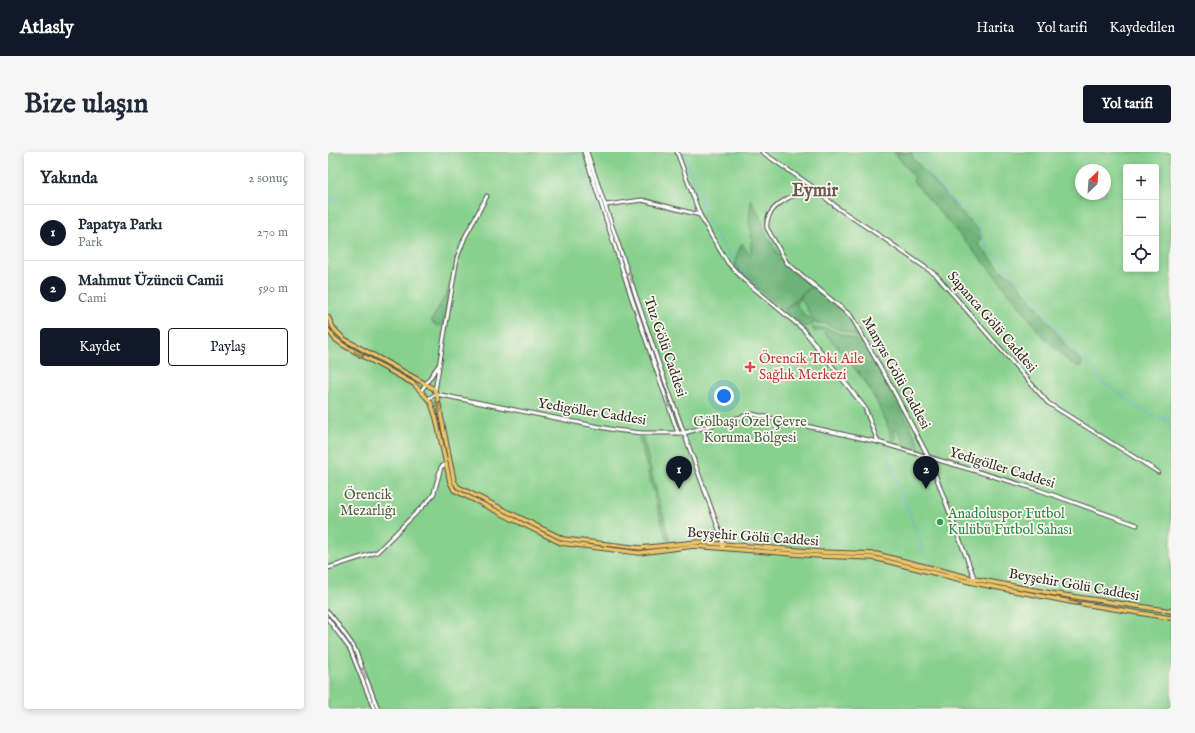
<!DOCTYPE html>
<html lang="tr">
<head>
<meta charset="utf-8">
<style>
  :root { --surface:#fff; --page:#f6f6f7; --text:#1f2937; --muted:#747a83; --line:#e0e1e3; --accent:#111827 }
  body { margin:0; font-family:"IM FELL English",serif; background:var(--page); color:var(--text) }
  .controls { position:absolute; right:12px; top:12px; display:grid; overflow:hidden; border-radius:4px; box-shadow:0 2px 6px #0003 }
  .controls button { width:36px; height:36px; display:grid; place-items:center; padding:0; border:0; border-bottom:1px solid var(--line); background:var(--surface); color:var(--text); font:20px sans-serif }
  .compass { position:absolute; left:747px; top:12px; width:36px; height:36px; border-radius:50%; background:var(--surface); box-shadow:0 2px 6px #0003; rotate:25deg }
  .you { position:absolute; left:396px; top:244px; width:14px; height:14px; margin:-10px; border:3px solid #fff; border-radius:50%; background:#1a73e8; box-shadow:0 0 0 6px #1a73e833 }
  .badge { display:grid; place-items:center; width:26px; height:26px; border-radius:50%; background:var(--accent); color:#fff; font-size:13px; font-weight:700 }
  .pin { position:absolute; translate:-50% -33px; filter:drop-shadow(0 1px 2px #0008) }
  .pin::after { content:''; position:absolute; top:21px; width:14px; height:12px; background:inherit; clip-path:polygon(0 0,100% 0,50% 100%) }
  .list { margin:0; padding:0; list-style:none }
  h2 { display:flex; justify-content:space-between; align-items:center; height:52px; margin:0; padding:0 16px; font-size:17px }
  h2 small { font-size:13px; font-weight:400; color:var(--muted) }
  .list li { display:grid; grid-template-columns:26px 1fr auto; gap:12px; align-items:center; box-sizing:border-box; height:56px; padding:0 16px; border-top:1px solid var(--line) }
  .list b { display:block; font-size:15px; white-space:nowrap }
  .list p { margin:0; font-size:13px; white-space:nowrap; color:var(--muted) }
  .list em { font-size:13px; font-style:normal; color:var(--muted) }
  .actions { display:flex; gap:8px; padding:12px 16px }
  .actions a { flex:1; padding:9px 0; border:1px solid var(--accent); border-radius:4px; text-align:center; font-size:14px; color:var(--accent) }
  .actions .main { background:var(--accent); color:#fff }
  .icon { flex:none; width:22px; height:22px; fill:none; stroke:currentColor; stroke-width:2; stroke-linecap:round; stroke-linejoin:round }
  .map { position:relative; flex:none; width:843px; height:557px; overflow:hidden; border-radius:4px }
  header { display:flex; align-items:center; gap:24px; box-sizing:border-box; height:56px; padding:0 20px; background:var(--accent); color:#fff }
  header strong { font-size:19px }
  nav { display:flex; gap:22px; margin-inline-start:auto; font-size:14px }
  .intro { display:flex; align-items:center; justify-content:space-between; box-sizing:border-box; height:96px; padding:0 24px }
  h1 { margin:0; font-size:28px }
  .button { padding:10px 18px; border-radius:4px; background:var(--accent); color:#fff; font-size:14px; font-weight:700 }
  main { display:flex; gap:24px; padding:0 24px }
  aside { flex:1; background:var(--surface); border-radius:4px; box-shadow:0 2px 6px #0003 }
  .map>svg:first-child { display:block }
  .green { fill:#87d08d; stroke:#597e5c; fill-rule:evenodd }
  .forest { fill:#6db278; stroke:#4c6e52 }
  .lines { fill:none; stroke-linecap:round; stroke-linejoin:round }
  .stream { stroke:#6fb2e4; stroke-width:1 }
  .minor-casing { stroke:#494844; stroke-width:5 }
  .major-casing { stroke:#494844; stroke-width:5.5 }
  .minor { stroke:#fff; stroke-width:3 }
  .major { stroke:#edc569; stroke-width:3.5 }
  .oneway { stroke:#a0a0a0 }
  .oneway2 { stroke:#8c784a }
  .health-dot { fill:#e0444e; stroke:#fbf7ec; stroke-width:1.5 }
  .leisure-dot { fill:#2e9e5b; stroke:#fbf7ec; stroke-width:1.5 }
  .labels { text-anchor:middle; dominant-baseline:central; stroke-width:3.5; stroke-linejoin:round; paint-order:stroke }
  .street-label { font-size:14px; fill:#2b2b2b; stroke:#fbf7ec }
  .health-label { font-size:14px; fill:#be3a42; stroke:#fbf7ec; text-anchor:start }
  .park-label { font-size:14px; fill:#475d48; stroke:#fbf7ec }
  .leisure-label { font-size:14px; fill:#27864d; stroke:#fbf7ec; text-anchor:start }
  .district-label { font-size:18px; font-weight:bold; fill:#6a5952; stroke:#fbf7ec }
</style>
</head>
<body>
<header>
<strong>Atlasly</strong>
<nav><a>Harita</a><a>Yol tarifi</a><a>Kaydedilen</a></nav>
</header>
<div class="intro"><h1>Bize ulaşın</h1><a class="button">Yol tarifi</a></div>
<main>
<aside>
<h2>Yakında<small>2 sonuç</small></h2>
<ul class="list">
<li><span class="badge">1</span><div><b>Papatya Parkı</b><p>Park</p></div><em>270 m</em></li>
<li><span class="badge">2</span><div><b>Mahmut Üzüncü Camii</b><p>Cami</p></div><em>590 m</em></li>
</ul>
<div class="actions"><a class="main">Kaydet</a><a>Paylaş</a></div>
</aside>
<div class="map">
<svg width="843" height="557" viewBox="0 0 843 557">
  <rect width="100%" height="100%" fill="#fbf7ec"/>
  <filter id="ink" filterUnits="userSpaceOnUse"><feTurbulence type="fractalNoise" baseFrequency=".025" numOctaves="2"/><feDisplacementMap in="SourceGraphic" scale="8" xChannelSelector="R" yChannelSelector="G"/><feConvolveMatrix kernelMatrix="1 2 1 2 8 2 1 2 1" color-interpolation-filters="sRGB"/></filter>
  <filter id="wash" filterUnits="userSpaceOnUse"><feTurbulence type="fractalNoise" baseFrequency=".012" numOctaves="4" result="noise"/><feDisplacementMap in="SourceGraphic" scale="16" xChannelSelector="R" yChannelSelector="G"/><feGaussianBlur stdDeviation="0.9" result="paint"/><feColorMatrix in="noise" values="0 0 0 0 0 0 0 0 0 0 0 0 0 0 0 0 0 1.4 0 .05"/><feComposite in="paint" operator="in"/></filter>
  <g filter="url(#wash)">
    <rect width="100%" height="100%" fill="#f5e9d2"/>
    <path class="green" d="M0,0h843v557h-843zM798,15h30v102h-30zM753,18h24v24h-24z"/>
    <g class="forest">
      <path d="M566,0h17l2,6 53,60 12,11 3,10 -3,5 25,28 9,5 26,31 28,38 16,15 -1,5h-4l-7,-3 -31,-31 -12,-17 -35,-43 -79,-91 2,-3z"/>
      <path d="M423,47l12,24v5l21,37 27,21 -27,24 -45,-37 -2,-5 1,-1 -1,-1 -2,1 1,-10 6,-14 8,14 2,-23 -3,-11z"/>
      <path d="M484,135l18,14v2l1,-1 18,14 12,22 -34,-14 -12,-1 -15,-26z"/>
      <path d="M121,137l-6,36 -6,1 -6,-5z"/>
      <path d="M471,146l1,2 -4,4 10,13 2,-1 6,8 -10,3 -19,-16z"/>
      <path d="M484,176h14l38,15 52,94 -2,1 5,4 -2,1 1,2h2l-2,1 2,4 2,-1v3l-24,-7 4,-2 2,1v-2l-7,-13 -3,1 2,10 -4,1 -2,-9 -4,-10 2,-1 -1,-1h-2l-5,-11 2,-2 -1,-1 -2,1 -4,-8 2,-1 -1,-1 -2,1 -4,-8 2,-2 -1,-1 -2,2 -4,-7 1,-1 -1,-1 -1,1 -6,-8 2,-1 -1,-1 -2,1 -5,-7 1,-2v-1l-2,1 -6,-7 2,-2 -2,-1 -1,2 -7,-8 2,-1 -1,-1 -2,1 -14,-16 -7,2z"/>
      <path d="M310,282h4l15,59 -3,1z"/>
      <path d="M330,343l12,47 -3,-1 -13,-45z"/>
    </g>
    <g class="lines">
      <g class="stream">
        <path d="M247,0l24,66"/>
        <path d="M355,0l27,72 21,33 8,7 8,11"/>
        <path d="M587,0c13,15 23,32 36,47 9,9 19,17 27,26 6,8 5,18 11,25l51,49 13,25 10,15 33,32 6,11 21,13 14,13 34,14"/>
        <path d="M2,46l3,1 3,-3 4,1"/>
        <path d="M1,50l4,1 5,-6"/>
        <path d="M561,297l-2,5 37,98"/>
      </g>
    </g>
  </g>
  <g filter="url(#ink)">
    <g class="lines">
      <defs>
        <g id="minor">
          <path d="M256,0l48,147 46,134"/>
          <path d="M259,0l73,215 62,171 1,10"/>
          <path d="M349,0l23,63 12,22 16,26 16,17 59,49 62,79 13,34"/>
          <path d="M434,0l48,33 29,24 47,31 50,35 112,128 110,69"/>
          <path d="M493,44c-3,-2 -8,-4 -12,-4 -17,1 -45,16 -42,36l20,35 64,53 39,68 39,74 46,122"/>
          <path d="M278,53l36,-5 58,15"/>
          <path d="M93,239l17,-25"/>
          <path d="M107,239l22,-133 8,-21 22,-41"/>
          <path d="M100,247l8,-5 179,36 27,3h42l68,-19 126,28 161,48 98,35"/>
          <path d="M0,416l49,-16 54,-54 3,-5 7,-26 5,-3"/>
          <path d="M0,460l6,7 20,28 24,62"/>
          <path d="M0,467l22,30 24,60"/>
        </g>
        <g id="major">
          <path d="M0,165l6,12 10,10 80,44 10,6 3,7 17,85 4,6 105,52 77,9 57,-6 123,10 56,2 99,25 81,15 115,17"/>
          <path d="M0,178l7,9 8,6 71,39 12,13 5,6 5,15 14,64 4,8 107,53 78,10 55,-7 125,10 55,2 100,25 97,19 100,16"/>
        </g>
      </defs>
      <use href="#minor" class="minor-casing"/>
      <use href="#major" class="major-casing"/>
      <use href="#minor" class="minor"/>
      <use href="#major" class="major"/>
    </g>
    <defs><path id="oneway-shaft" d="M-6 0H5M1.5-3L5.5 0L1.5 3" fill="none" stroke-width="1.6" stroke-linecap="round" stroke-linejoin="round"/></defs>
    <g class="oneway">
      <use href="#oneway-shaft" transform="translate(302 125) rotate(-108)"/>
      <use href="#oneway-shaft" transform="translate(340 250) rotate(71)"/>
      <use href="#oneway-shaft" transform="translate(36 521) rotate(-112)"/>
    </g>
    <g class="oneway2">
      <use href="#oneway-shaft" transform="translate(31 202) rotate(29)"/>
      <use href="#oneway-shaft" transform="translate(111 255) rotate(-101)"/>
      <use href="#oneway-shaft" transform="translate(747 450) rotate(10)"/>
    </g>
  </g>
  <path class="health-dot" d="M420 209h4v4h4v4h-4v4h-4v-4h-4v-4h4z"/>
  <circle class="leisure-dot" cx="612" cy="370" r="4"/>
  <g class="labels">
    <g class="street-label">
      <text transform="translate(664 170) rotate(49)">Sapanca Gölü Caddesi</text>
      <text transform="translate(337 195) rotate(71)">Tuz Gölü Caddesi</text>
      <text transform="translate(568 221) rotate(61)">Manyas Gölü Caddesi</text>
      <text transform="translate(264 260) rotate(9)">Yedigöller Caddesi</text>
      <text transform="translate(674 316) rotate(17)">Yedigöller Caddesi</text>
      <text transform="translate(425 385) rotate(4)">Beyşehir Gölü Caddesi</text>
      <text transform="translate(746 433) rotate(10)">Beyşehir Gölü Caddesi</text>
    </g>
    <g class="health-label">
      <text x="431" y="207">Örencik Toki Aile<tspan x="431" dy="16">Sağlık Merkezi</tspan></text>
    </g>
    <g class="park-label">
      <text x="422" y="270">Gölbaşı Özel Çevre<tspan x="422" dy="16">Koruma Bölgesi</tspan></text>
      <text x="40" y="343">Örencik<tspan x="40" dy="16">Mezarlığı</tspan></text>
    </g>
    <g class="leisure-label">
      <text x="620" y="362">Anadoluspor Futbol<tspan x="620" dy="16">Kulübü Futbol Sahası</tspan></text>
    </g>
    <g class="district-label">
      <text x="487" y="39">Eymir</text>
    </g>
  </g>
</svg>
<div class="controls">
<button>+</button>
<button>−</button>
<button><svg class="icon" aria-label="locate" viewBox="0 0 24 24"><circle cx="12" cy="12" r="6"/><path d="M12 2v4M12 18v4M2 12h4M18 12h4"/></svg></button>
</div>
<svg class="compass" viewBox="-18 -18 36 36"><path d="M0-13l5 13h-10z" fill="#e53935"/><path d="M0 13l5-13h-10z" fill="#747a83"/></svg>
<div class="you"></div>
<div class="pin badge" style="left:351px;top:337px">1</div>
<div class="pin badge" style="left:598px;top:337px">2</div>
</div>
</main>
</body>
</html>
